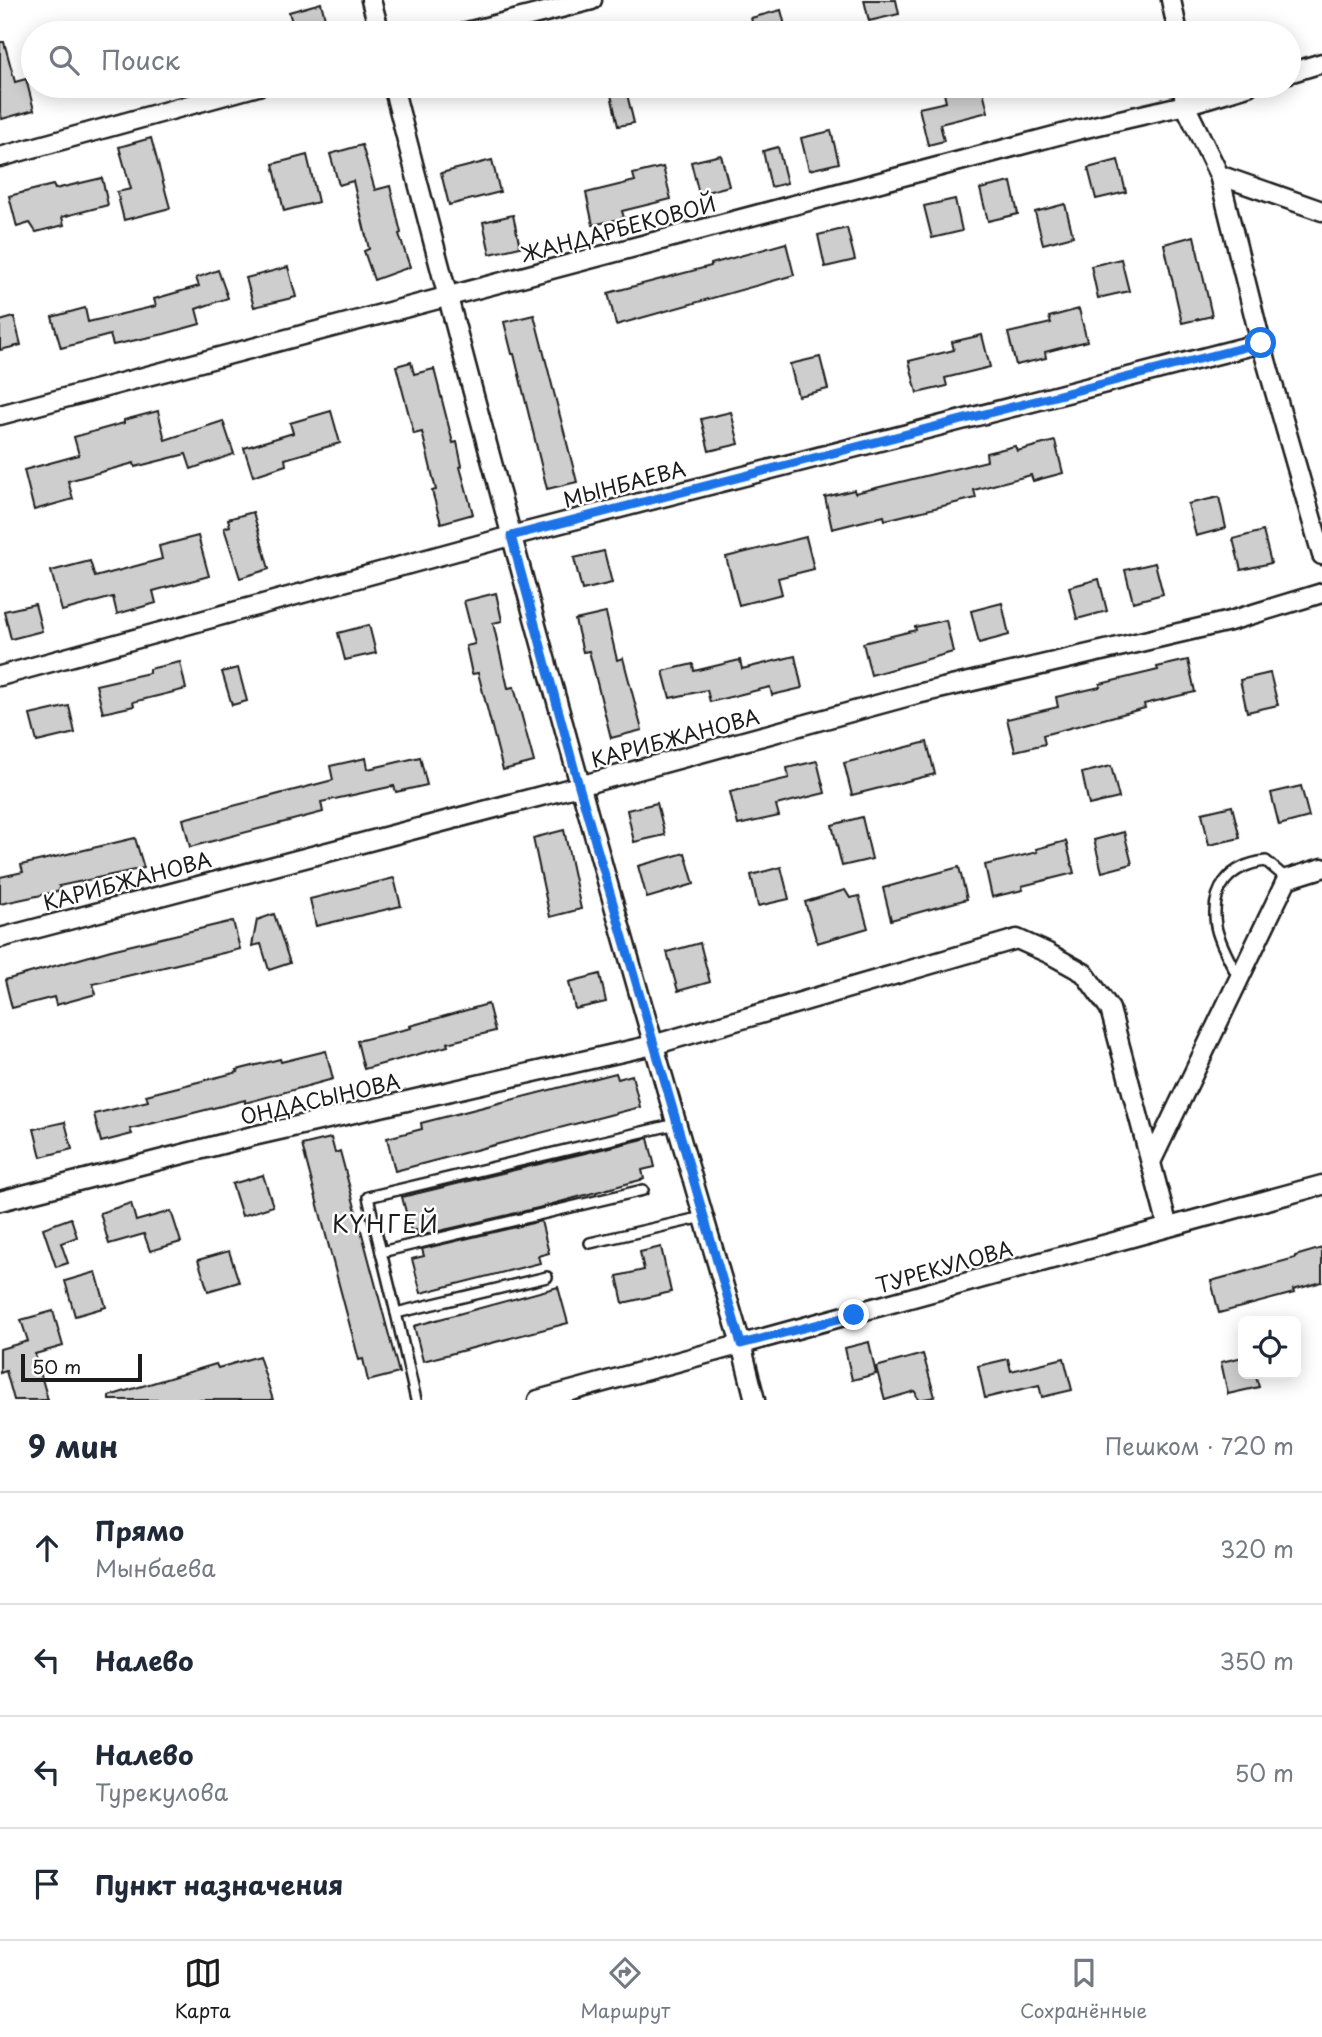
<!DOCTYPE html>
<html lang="ru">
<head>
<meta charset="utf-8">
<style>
  :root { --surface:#fff; --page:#f6f6f7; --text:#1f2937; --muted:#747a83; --line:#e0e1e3; --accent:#1c1c1c }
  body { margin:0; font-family:"Playpen Sans",sans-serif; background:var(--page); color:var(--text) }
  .controls { position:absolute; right:21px; bottom:21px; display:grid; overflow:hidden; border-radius:10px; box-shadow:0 4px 18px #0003 }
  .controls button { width:63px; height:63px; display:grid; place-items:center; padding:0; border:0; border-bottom:2px solid var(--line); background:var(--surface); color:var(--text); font:35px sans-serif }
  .scale { position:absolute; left:21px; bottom:18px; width:121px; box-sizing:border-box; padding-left:7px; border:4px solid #1c1c1c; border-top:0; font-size:19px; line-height:24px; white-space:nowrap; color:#1c1c1c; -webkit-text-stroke:5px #fff; paint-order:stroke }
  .stop { position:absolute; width:21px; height:21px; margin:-16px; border:5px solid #1a73e8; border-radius:50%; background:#fff }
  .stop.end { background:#1a73e8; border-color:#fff; box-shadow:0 2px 7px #0008 }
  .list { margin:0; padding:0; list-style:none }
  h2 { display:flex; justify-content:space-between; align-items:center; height:91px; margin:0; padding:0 28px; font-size:30px }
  h2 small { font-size:23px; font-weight:400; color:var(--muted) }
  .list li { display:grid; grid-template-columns:46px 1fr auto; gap:21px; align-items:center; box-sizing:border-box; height:112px; padding:0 28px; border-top:2px solid var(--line) }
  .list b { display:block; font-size:26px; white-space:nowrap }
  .list p { margin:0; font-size:23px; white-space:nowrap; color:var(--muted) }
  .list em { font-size:23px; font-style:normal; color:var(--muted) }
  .icon { flex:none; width:38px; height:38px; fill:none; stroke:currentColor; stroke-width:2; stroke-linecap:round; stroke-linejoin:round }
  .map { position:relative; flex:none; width:1322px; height:1400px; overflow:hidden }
  .search { position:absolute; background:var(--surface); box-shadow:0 4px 18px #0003; left:21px; right:21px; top:21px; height:77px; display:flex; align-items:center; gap:18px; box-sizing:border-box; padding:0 24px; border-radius:38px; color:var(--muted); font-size:26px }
  .sheet { height:539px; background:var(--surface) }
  nav { display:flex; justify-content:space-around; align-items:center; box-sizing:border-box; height:98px; border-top:2px solid var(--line); background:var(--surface); font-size:19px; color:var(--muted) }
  nav a { display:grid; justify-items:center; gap:4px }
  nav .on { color:var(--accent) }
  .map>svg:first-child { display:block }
  .building { fill:#cecece; stroke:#1c1c1c; stroke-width:2 }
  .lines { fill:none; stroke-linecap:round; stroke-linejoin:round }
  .service-casing { stroke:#1c1c1c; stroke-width:14 }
  .minor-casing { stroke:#1c1c1c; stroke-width:23 }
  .service { stroke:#fff; stroke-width:9 }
  .minor { stroke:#fff; stroke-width:18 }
  .route { stroke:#1a73e8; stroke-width:9 }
  .labels { text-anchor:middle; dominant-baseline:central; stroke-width:5; stroke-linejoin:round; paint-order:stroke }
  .street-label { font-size:21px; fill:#1c1c1c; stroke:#fff }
  .quarter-label { font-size:24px; letter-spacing:2px; fill:#1c1c1c; stroke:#fff }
</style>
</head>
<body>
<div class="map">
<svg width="1322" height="1400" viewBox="0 0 1322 1400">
  <rect width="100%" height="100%" fill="#fff"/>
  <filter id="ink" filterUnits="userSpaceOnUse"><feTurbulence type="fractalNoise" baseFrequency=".0143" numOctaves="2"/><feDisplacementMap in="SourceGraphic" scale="14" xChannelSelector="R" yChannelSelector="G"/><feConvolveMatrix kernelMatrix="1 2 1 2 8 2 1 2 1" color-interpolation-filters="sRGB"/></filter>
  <g filter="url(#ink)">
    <g class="building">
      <path d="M864,0h32l3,14 -30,7z"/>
      <path d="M321,3l8,30h-34l-6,-21z"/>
      <path d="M781,10l6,23h-32l-4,-15z"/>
      <path d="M0,42h4l11,40 11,-3 8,31 -32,9 -2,-8z"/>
      <path d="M625,86l9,37 -16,3 -8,-36z"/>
      <path d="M957,86h25l6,26 -48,12 4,17 -16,4 -9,-37 27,-6 -3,-13z"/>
      <path d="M831,131l8,32 -30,7 -8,-32z"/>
      <path d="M151,138l19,70 -46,12 -7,-28 14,-3 -12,-42z"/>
      <path d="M362,145l13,45 15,-4 11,47 -2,1 11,33 -36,13 -10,-29 5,-2 -16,-68 -14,4 -9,-31z"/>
      <path d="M778,147l9,36 -16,4 -8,-36z"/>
      <path d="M307,155l11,47 -34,9 -11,-47z"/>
      <path d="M721,155l8,31 -30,8 -8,-32z"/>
      <path d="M492,160l8,32 -51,13 -8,-32z"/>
      <path d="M1118,160l8,32 -30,7 -8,-31z"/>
      <path d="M663,167l8,32 -49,12 2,7 -31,7 -7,-32 49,-12 -2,-7z"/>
      <path d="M102,178l6,27 -46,12 2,8 -28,7 -6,-9 -13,4 -8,-31 44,-11 2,4z"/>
      <path d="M1011,182l7,32 -30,7 -8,-32z"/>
      <path d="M955,199l7,32 -30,7 -8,-32z"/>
      <path d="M1065,204l8,32 -30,8 -8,-32z"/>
      <path d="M513,215l7,32 -30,7 -7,-32z"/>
      <path d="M847,228l8,32 -30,7 -7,-32z"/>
      <path d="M1194,236l18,80 -30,7 -18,-79z"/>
      <path d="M786,243l8,32 -178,50 -8,-32 103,-27v-2z"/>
      <path d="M1121,259l8,32 -31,7 -7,-32z"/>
      <path d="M288,267l8,30 -42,10 -8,-29z"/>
      <path d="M218,270l10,28 -32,11 4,15 -36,10 -51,11 -3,-10 -49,13 -9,-31 33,-9 3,14 68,-16 -2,-7 45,-13 -3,-8z"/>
      <path d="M1079,309l8,32 -42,11 1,6 -30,7 -8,-32 43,-10 -2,-6z"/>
      <path d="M534,315l43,167 -30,7 -33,-135h-2l-8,-32z"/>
      <path d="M14,317l7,28 -21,5v-29z"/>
      <path d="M982,335l8,32 -45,11 2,8 -30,7 -8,-32 45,-11 -2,-8z"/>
      <path d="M820,357l8,32 -30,7 -8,-32z"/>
      <path d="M411,362l3,12 20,-5 19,74 4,-1 5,24 -2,1 13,47 -32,9 -9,-32 4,-1 -14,-58 -8,2 -18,-68z"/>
      <path d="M158,411l7,29 58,-19 11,33 -43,15 -5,-15 -51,13 -1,-4 -66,18 5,18 -39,11 -10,-40 55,-15 -5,-18 50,-14v-3z"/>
      <path d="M331,411l9,32 -55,16 1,6 -33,11 -9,-28 49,-15 -3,-10z"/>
      <path d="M731,412l8,32 -30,7 -8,-32z"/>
      <path d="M1055,441l8,32 -30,8 -2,-6 -57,15 2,8 -91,22 -1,-4 -52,13 -7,-32 29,-7 1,3 132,-32 -1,-8 29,-7 2,5z"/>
      <path d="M1219,497l7,31 -30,8 -8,-32z"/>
      <path d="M253,512l16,57 -29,9 -16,-50 6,-2 -2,-7z"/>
      <path d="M1263,531l8,32 -30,7 -8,-31z"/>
      <path d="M198,536l11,40 -56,15 3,12 -39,11 -4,-17 -51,14 -11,-40 39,-10 5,16 67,-18 -3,-13z"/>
      <path d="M806,537l8,32 -36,9 4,16 -43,11 -13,-48z"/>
      <path d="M604,551l8,32 -30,7 -8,-32z"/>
      <path d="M1155,563l8,31 -30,8 -8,-32z"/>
      <path d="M1099,579l8,32 -30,8 -8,-32z"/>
      <path d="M496,593l6,28 -9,2 15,65 6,-1 20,75 -31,8 -25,-97 -6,1 -6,-28 9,-2 -11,-43z"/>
      <path d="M1002,603l7,32 -30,8 -8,-32z"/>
      <path d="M35,604l7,27 -31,8 -7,-28z"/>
      <path d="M606,613l11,47 6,-2 19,72 -31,8 -22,-87 -6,1 -8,-32z"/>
      <path d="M946,620l7,32 -82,23 -8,-32 53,-13 -1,-3z"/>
      <path d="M369,625l7,28 -31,7 -7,-27z"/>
      <path d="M795,656l7,32 -30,7 -2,-8 -60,15 -3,-12 -37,8 -7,-27 30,-7 1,7 46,-11 2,9z"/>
      <path d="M1188,660l7,32 -51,12 1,4 -102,27 2,9 -30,7 -8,-32 51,-12 -2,-10 44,-10v-3l58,-14 -1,-3z"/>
      <path d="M180,662l6,27 -53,13 1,4 -31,7 -7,-28 53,-12v-4z"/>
      <path d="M238,668l9,33 -15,4 -10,-33z"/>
      <path d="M1270,673l8,32 -31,7 -7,-32z"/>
      <path d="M69,706l6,27 -38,9 -7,-27z"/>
      <path d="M927,742l8,32 -83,21 -8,-32z"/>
      <path d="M420,757l7,28 -31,7 -2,-6 -73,16 2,10 -133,35 -7,-28 150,-39 -3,-14 36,-8 2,11z"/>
      <path d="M817,761l8,32 -49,12 3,11 -41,9 -8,-33 59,-14 -2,-10z"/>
      <path d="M1111,766l8,32 -30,7 -7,-32z"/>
      <path d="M1301,786l8,31 -30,8 -8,-32z"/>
      <path d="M657,803l8,32 -31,7 -7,-32z"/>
      <path d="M1232,806l8,32 -31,7 -7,-32z"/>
      <path d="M862,817l10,42 -30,7 -10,-41z"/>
      <path d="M564,830l17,79 -31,8 -17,-79z"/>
      <path d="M1124,832l8,32 -30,8 -8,-32z"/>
      <path d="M135,838l9,30 -85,18 1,5 -60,13v-27l23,-5 -2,-7z"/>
      <path d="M1066,841l8,32 -52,13 1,4 -31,7 -7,-32 52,-13 -1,-3z"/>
      <path d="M685,853l9,31 -47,14 -9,-32z"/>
      <path d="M781,867l8,32 -31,7 -7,-31z"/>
      <path d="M959,867l8,32 -76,21 -8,-32z"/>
      <path d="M394,878l7,28 -85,20 -6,-27z"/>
      <path d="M845,890l5,8 9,-2 9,32 -51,15 -12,-41z"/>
      <path d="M274,914l16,49 -21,7 -8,-26 -9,2 5,-26z"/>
      <path d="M233,921l7,28 -147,35 3,10 -40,11 -2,-8 -42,11 -7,-28 106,-30z"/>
      <path d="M700,943l10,39 -32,9 -11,-39z"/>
      <path d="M600,974l6,28 -31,7 -6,-27z"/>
      <path d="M488,1004l7,27 -48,12 1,3 -84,23 -7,-28 54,-13 -1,-2z"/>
      <path d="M326,1051l7,28 -88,24v-3l-115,29 2,5 -31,8 -7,-28 54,-13 -2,-6 92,-23 -1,-2 43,-11 1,3z"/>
      <path d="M616,1073l2,6 14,-4 8,32 -245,64 -8,-33 35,-9 -1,-6z"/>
      <path d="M65,1122l7,27 -31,8 -7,-28z"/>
      <path d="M331,1138l4,15 5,-2 59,222 -31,8 -5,-22 -4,1 -57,-215z"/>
      <path d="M648,1138l7,29 -13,3 2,9 -106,29 -120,28 -2,-6 -5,1 -9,-34z"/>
      <path d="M263,1175l10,31 -31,10 -10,-32z"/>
      <path d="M131,1203l5,18 35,-10 10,31 -31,9 -6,-17 -35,10 -9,-31z"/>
      <path d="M71,1218l6,19 -16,6 7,20 -12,4 -13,-39z"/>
      <path d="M541,1221l8,32 -11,3 2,7 -119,30 -9,-34 12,-3 -2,-7z"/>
      <path d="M661,1247l10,45 -48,11 -6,-27 27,-6 -4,-18z"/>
      <path d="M1322,1248v34l-29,8 1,3 -75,20 -8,-32 84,-23v-2z"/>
      <path d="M229,1251l10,31 -31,9 -10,-31z"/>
      <path d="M96,1272l10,35 -31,9 -10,-35z"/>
      <path d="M558,1287l10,36 -145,38 -9,-35z"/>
      <path d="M53,1311l10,35 -28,8 13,46h-34l-8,-29 -6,2v-24l28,-8 -7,-21z"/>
      <path d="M869,1342l7,32 -24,6 -7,-32z"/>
      <path d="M923,1354l12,43 -17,3 -3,-9 -30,9 -9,-33z"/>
      <path d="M259,1356l14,44h-164v-4l107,-32 2,4z"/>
      <path d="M1243,1357v17h12l4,13 -31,7 -7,-32z"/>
      <path d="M1064,1358l8,32 -30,7 -3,-12 -54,13 -7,-32 30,-7 3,12z"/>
    </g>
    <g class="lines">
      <defs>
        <g id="service">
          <path d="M1238,977c-7,-15 -19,-34 -22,-51 -6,-38 14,-61 50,-65l21,18"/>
          <path d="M590,1243l113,-26"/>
          <path d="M381,1252l-13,-55 308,-73"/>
          <path d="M396,1313l-15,-61 262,-62"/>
          <path d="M416,1400l-20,-87 151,-36"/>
        </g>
        <g id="minor">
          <path d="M371,0l9,33"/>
          <path d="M1171,0l7,33"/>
          <path d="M463,33l129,-33"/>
          <path d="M1289,73l33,-10"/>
          <path d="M393,86c108,421 224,840 348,1258l14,56"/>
          <path d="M1183,86l2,19 34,70 42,168 61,212"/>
          <path d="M0,157l258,-71"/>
          <path d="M1219,175l103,36"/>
          <path d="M0,415l1077,-285 108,-25 63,-19"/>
          <path d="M0,676l511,-140 750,-193"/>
          <path d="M0,938l579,-152 334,-91 317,-74 92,-28"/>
          <path d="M1151,1162l136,-283 35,-11"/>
          <path d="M0,1201l253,-65 400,-91 364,-106 31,14 36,20 26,36 58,218"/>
          <path d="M538,1400l784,-215"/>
        </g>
      </defs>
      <use href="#service" class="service-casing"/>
      <use href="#minor" class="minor-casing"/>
      <use href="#service" class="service"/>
      <use href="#minor" class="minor"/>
    </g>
  </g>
  <g class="lines" filter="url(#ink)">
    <path class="route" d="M854,1315l-113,29 -162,-558 -68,-250 750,-193"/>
  </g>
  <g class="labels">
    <g class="street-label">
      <text transform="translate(618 228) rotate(-15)">ЖАНДАРБЕКОВОЙ</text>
      <text transform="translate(624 483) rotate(-15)">МЫНБАЕВА</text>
      <text transform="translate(675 737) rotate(-15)">КАРИБЖАНОВА</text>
      <text transform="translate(127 880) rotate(-15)">КАРИБЖАНОВА</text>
      <text transform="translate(320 1098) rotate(-13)">ОНДАСЫНОВА</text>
      <text transform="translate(944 1266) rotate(-16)">ТУРЕКУЛОВА</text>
    </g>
    <g class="quarter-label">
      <text x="386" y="1223">КҮНГЕЙ</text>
    </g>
  </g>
</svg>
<div class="controls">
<button><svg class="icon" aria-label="locate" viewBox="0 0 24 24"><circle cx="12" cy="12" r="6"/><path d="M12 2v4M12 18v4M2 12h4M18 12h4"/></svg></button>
</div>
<div class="scale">50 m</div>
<div class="stop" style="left:1261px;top:343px"></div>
<div class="stop end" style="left:854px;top:1315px"></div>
<div class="search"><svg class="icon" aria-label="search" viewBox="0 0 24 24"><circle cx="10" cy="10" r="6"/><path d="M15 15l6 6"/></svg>Поиск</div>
</div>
<section class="sheet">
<h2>9 мин<small>Пешком · 720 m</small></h2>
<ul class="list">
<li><svg class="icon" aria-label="ahead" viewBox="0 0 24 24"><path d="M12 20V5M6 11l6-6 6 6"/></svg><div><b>Прямо</b><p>Мынбаева</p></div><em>320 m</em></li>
<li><svg class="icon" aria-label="left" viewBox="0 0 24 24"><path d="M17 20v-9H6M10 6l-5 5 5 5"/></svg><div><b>Налево</b></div><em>350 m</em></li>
<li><svg class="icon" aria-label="left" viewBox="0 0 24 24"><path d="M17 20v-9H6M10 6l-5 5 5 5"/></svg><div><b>Налево</b><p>Турекулова</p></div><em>50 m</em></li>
<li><svg class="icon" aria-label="arrive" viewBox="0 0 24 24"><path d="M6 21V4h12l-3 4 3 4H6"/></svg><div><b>Пункт назначения</b></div></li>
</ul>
</section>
<nav>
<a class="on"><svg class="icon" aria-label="map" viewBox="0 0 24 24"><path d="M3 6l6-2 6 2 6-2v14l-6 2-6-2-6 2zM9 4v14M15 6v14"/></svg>Карта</a>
<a><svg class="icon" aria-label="directions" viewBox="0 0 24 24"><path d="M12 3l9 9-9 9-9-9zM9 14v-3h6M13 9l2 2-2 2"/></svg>Маршрут</a>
<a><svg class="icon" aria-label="saved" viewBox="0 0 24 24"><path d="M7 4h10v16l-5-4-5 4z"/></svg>Сохранённые</a>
</nav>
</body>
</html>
